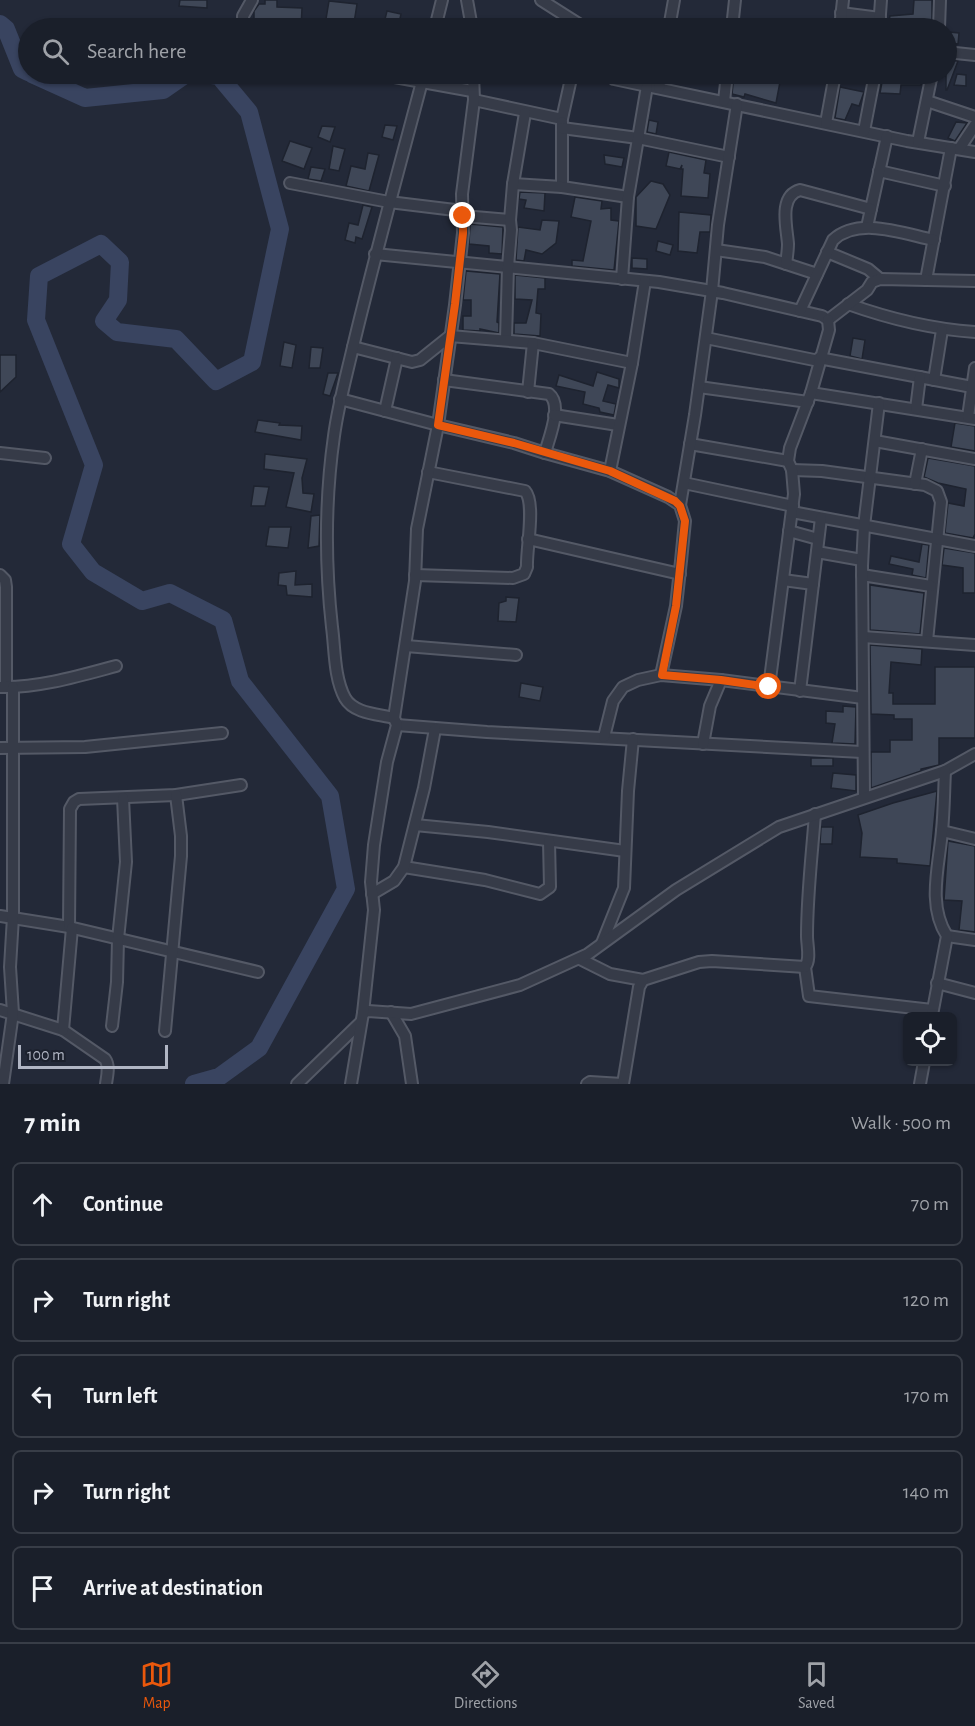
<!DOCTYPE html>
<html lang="en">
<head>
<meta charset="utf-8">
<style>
  :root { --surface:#1a1f2a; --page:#272c36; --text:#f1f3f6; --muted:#9fa2a8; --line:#383d47; --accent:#ea580c }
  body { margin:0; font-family:"Alegreya Sans",sans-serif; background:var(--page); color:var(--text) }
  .controls { position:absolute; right:18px; bottom:18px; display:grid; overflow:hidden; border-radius:9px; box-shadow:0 2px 4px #0004 }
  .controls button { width:54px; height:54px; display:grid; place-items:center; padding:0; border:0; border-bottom:2px solid var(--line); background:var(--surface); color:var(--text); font:30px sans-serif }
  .scale { position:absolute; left:18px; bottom:15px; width:150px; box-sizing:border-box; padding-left:6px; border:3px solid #b1b6c4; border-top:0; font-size:16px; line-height:21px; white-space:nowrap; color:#b1b6c4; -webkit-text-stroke:4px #1c212d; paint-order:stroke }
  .stop { position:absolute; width:18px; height:18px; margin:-14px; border:4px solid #ea580c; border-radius:50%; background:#fff }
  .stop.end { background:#ea580c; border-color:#fff; box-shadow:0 2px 6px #0008 }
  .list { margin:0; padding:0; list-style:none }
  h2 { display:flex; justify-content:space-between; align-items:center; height:78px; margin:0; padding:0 24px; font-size:26px }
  h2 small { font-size:20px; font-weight:400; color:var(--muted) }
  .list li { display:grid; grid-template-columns:39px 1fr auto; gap:18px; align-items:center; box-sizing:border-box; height:84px; margin:0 12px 12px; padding:0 12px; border:2px solid var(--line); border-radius:9px }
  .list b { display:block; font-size:22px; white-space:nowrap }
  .list em { font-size:20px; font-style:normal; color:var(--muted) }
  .icon { flex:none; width:33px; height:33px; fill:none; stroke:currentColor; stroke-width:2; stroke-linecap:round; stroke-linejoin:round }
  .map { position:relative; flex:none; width:975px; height:1084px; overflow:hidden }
  .search { position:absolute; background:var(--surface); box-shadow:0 2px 4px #0004; left:18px; right:18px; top:18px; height:66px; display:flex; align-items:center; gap:15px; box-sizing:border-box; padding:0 21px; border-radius:33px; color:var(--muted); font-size:22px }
  .sheet { height:558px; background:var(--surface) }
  nav { display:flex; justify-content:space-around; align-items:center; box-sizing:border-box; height:84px; border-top:2px solid var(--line); background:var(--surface); font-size:16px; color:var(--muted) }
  nav a { display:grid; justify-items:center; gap:3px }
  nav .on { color:var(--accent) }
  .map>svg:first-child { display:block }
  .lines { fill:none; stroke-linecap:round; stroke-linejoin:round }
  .river { stroke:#394460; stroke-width:18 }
  .building { fill:#3f4757; stroke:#1e232f; stroke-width:1.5 }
  .minor-casing { stroke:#545966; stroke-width:14 }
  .minor { stroke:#363b48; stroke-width:10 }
  .route { stroke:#ea580c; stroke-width:8 }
</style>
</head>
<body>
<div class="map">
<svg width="975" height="1084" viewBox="0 0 975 1084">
  <rect width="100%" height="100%" fill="#232938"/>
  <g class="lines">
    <g class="river">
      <path d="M0,24l6,5 16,40 6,3"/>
      <path d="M32,74l53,24 78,-8 23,-16"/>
      <path d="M194,1084l25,-7 40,-29 87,-159 -16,-93 -90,-115 -17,-61 -53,-27 -28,8 -49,-29 -22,-28 23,-79 -58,-145 3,-44 62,-32 19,18 -2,38 -14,21 13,11 59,7 40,42 36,-19 28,-133 -31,-117 -30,-36 -14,-2"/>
    </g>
  </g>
  <g class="building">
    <path d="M180,0h27v8l-28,-2z"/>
    <path d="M265,0h12v7l25,1 -1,20h-47v-17l5,-7h6z"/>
    <path d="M914,0h18v28h-45l3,-12 23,-2z"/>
    <path d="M329,1l28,3 -3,19 -28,-4z"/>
    <path d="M387,11l14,3 -3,14 -15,-1z"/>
    <path d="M949,32l10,1 -1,11 -12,-1z"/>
    <path d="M946,60l12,1 -11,29h-1z"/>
    <path d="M734,74h15l-1,2 32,6 -4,21 -31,-9 -1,3 -12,-3z"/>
    <path d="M903,74h20l-2,11h-20l-1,9 -20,-1 2,-11 19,-2z"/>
    <path d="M957,74l9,1v11l-12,-1z"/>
    <path d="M840,87l24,5 -5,14 -7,-2 -7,16 -10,-2z"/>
    <path d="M649,120l9,2 -2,12 -9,-2z"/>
    <path d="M956,122l11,1 -12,18 -7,-3z"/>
    <path d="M385,125l12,1 -4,14 -11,-3z"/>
    <path d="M322,126l13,1 -5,15 -12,-5z"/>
    <path d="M290,141l22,7 -8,21 -22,-8z"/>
    <path d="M333,146l12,3 -6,22 -10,-2z"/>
    <path d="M669,152l37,8 -2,13 6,1 -2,24 -27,-2 2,-27h-2l1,-4 -2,4 -14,-3z"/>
    <path d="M368,153l11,2 -10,36 -23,-5 5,-20 14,3z"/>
    <path d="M604,155l20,3 -2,9 -17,-3z"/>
    <path d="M311,167l14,2 -4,12 -13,-2z"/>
    <path d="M651,181l12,3 7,11 -14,34 -20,-3v-29z"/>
    <path d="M520,192l25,1 -1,18 -20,-3 2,-8 -7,-1z"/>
    <path d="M575,197l27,4 -1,8 10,-1v12l8,1 -5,49 -42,-4v-6l11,1 8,-40 -20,-4z"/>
    <path d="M363,205l9,2 -10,32 -6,-2 -1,6 -10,-3 4,-17 9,2z"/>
    <path d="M679,212l32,3 -1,17h-10l-3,21 -19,-2z"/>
    <path d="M542,220l17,1 -3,22 -14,11 -16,-4 -2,11 -8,-1 2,-33 22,3z"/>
    <path d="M470,224l33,3 -1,27 -13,-1v-7l-20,-2z"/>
    <path d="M658,241l15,4 -3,10 -14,-4z"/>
    <path d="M632,258l15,1v10l-15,-1z"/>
    <path d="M466,271l34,3 -3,48 2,1v10l-19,-4v2l-17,-1v-14h8v-16h-8z"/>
    <path d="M515,275l30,3v11h-7l-2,24 5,1 -1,22 -26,-2v-11h12l6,-23 -17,-1z"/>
    <path d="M853,338l12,2 -3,19 -12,-3z"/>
    <path d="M284,342l12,3 -4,23 -12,-2z"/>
    <path d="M311,347l12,1 -3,20h-11z"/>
    <path d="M0,355h16v22l-16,15z"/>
    <path d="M597,372l22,7v9l-11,-3 -5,16 13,3 -2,11 -14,-3 -1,-4 -16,-4 2,-12 -29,-6 3,-11 34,11z"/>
    <path d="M328,373h10l-8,23 -7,-2z"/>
    <path d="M258,420l22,3 -1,2 23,1 -1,14 -46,-8z"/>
    <path d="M955,423l20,3v25l-24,-4z"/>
    <path d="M265,454l42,5 -5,19 1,15 11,1 -3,18 -25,-5 8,-34 -30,-4z"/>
    <path d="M928,458l47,8v68l-2,4 -28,-5 3,-30 16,3 2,-17 -28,-6 -14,-6z"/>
    <path d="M254,486l15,1 -4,19h-14z"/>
    <path d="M320,515l-1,31 -11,2 3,-32z"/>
    <path d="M269,527h22l-3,21 -22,-2z"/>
    <path d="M922,544l7,1 -3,33 -14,-3 1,-6 -24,-5 2,-8 28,6z"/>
    <path d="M944,548l31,5v40h-12v-25l-21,-3z"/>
    <path d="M296,571l-1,14 17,-1v13l-25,-2 -1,-9 -8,-1 1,-12z"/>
    <path d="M870,585l54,8 -4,41 -50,-4z"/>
    <path d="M506,597l13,1 -3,24 -18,-1 1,-18 7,-2z"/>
    <path d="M870,645l52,4 -1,16 -30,-3 -2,31h4v11h42v-37h40v71h-36v27l-18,4v2l-50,17v-36h19v-12h22v-21h-18v-4l-23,-1z"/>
    <path d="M521,683l22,4 -3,14 -21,-4z"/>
    <path d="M843,706l13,1 -1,37 -23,-1 3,-19 -9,-1v-12l17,1z"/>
    <rect x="811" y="758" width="22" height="8"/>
    <path d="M833,773l23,2v16l-25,-3z"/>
    <path d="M937,791l-7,75 -33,-3v-4l-37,-2 2,-24 -4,-18 35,-12z"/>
    <path d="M821,827h12l-1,17h-12z"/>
    <path d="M948,841l27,5v86l-16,-2 3,-29 -18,-1z"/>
  </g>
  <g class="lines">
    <defs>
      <g id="minor">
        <path d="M467,0l5,28"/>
        <path d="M541,0l44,28"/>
        <path d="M841,13l39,5"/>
        <path d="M243,28v-12l9,-16"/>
        <path d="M435,28l7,-28"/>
        <path d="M669,28l5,-28"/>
        <path d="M732,28l3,-28"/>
        <path d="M840,28l3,-28"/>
        <path d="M879,28l2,-28"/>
        <path d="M939,28l1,-28"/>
        <path d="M946,52l29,3"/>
        <path d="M378,74l94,17"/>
        <path d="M608,74l6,5 293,62 68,11"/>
        <path d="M659,88l2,-14"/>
        <path d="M474,100l88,19 10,-45"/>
        <path d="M724,101l3,-27"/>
        <path d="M927,101l48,16"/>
        <path d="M562,122v65"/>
        <path d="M826,123l9,-49"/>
        <path d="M562,128l76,10 91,19"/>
        <path d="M864,131l11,-57"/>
        <path d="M918,142l14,-68"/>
        <path d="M959,149l16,-24"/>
        <path d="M879,171l66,15"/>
        <path d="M290,183l99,19 74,9"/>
        <path d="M513,184l49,3 66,10"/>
        <path d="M463,216l47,4"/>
        <path d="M867,227l20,-91"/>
        <path d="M716,250l49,7 52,17"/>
        <path d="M827,252l41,17 12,10"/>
        <path d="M375,254l284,28 64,11 99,23 6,4"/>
        <path d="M786,264c1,-7 2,-14 2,-20 -1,-16 -10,-48 12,-54l71,19"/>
        <path d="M622,279l6,-82 19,-111"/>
        <path d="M926,280l25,-132"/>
        <path d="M848,304c42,15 82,25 127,28"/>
        <path d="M800,311l33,-71c26,-24 71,-6 101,0"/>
        <path d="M828,320l39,-30 5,-8 8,-3 95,2"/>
        <path d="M706,338l113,23"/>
        <path d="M506,339l2,-72 3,-37 -1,-10 3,-36 12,-71"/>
        <path d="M353,347l59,15 8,-2 30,-24 83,7 99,20"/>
        <path d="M819,358l153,29"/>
        <path d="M934,380l8,-50"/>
        <path d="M699,387l109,15"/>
        <path d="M528,392l5,-49"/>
        <path d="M811,393l164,26"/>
        <path d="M340,399l98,26 76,18 31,10c4,-15 18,-48 4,-59l-105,-14"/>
        <path d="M916,409l4,-32"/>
        <path d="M385,411l12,-53"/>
        <path d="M554,415l64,10"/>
        <path d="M968,417l7,-49"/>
        <path d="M875,441l100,18"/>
        <path d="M690,444l98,17"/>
        <path d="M0,453l45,5"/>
        <path d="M545,453l65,18 58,26 12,8 5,16 -4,40 -5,45 -15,69"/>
        <path d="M792,470l30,1 103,14 12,6 4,11 -14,139"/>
        <path d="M610,471l22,-108 13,-82"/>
        <path d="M684,483l109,23"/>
        <path d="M915,484l7,-35"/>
        <path d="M680,505l15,-90 17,-124 6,-66 19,-121"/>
        <path d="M792,512l183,34"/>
        <path d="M789,531l29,8"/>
        <path d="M528,539l152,35"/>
        <path d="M817,552l45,8"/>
        <path d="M0,575l5,5 1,7v100"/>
        <path d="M415,575l98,3 11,-4 3,-7c-1,-17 9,-64 -2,-76l-97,-19"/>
        <path d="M862,575l69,11"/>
        <path d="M783,580l30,4"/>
        <path d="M863,637l112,8"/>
        <path d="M406,646l110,9"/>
        <path d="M0,687c39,1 79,-11 116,-21"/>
        <path d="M769,687l25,-193 -2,-24 -4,-9 2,-13 21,-55 18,-63 -1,-10"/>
        <path d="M800,691l21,-173"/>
        <path d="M394,718c-15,-4 -40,-4 -49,-20 -11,-20 -10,-49 -13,-71 -7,-63 -7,-128 2,-191 4,-30 12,-59 19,-89 22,-92 47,-182 71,-273"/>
        <path d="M397,725l90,7 375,20"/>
        <path d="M604,737l9,-36 10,-14 15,-7 23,-5 60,5 142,18"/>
        <path d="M703,744l7,-38 11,-26"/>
        <path d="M0,748l85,-1 137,-14"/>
        <path d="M864,797l-2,-231 2,-40 15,-123"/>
        <path d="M815,814c-3,40 -8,81 -8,122 0,9 4,24 -2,31l4,29 123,14"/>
        <path d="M415,825l73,7 137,19"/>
        <path d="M942,831l33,8"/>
        <path d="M404,867l81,13 55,14 10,-7 -1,-46"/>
        <path d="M372,894l22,-13 10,-14 20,-79 11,-59"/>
        <path d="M0,916l69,11 189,45"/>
        <path d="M69,927l1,-118 4,-7 5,-3 97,-4 65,-10"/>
        <path d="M947,936l28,4"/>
        <path d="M602,943l22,-55 4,-97 5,-52"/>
        <path d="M580,959l30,15 33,6 56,-18 13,-1 93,6"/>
        <path d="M937,983l38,10"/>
        <path d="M0,1010l63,20 42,29c5,7 2,17 1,25"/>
        <path d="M391,1012l14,24 7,48"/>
        <path d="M363,1013l5,-2 43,3 109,-29 68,-31 88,-64 103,-63 166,-56 30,-17"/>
        <path d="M932,1015l15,-79c-20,-31 -8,-70 -5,-105 2,-20 2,-40 3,-60"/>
        <path d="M112,1026l5,-44 1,-43 8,-77 -3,-64"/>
        <path d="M63,1030l9,-102"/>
        <path d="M165,1031l16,-175v-20l-5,-41"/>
        <path d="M3,1084l10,-71 -3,-46 3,-50v-230"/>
        <path d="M297,1084l64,-62"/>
        <path d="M351,1084l12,-71 11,-103 -3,-28 3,-37 13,-83 10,-37 -3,-7 21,-137 2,-52 21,-104 17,-120 8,-72 -1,-39 12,-94 -1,-26"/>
        <path d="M587,1084l3,-2 32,2"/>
        <path d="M623,1084l16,-97 4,-7"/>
        <path d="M920,1084l4,-22"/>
      </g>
    </defs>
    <use href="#minor" class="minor-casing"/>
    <use href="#minor" class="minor"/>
  </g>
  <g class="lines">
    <path class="route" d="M463,216v17l-8,71 -17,121 76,18 96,28 65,30 5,5 5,15 -9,85 -14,69 59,5 48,7"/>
  </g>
</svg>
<div class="controls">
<button><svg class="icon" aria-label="locate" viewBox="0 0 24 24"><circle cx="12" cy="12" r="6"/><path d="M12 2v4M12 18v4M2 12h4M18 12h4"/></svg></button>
</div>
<div class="scale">100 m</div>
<div class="stop" style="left:769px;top:687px"></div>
<div class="stop end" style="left:463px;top:216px"></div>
<div class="search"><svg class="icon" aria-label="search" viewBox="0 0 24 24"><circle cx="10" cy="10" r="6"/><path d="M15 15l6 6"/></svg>Search here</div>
</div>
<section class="sheet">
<h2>7 min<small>Walk · 500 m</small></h2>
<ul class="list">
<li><svg class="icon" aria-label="ahead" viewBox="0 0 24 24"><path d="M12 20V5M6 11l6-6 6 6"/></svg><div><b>Continue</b></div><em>70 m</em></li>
<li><svg class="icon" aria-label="right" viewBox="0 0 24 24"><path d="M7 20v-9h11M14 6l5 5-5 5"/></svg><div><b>Turn right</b></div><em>120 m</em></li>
<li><svg class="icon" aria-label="left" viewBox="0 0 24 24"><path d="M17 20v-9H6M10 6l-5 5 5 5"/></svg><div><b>Turn left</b></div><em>170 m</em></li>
<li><svg class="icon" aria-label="right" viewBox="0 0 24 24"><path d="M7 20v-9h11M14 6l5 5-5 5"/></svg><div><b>Turn right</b></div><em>140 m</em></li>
<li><svg class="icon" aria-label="arrive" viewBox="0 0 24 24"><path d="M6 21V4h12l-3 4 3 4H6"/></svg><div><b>Arrive at destination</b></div></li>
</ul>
</section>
<nav>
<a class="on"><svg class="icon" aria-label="map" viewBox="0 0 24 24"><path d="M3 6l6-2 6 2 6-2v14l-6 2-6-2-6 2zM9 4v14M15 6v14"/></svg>Map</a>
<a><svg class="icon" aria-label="directions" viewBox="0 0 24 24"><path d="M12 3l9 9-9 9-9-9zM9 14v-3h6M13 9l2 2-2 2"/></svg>Directions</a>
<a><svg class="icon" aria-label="saved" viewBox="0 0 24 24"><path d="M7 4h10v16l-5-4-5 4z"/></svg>Saved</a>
</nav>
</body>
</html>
